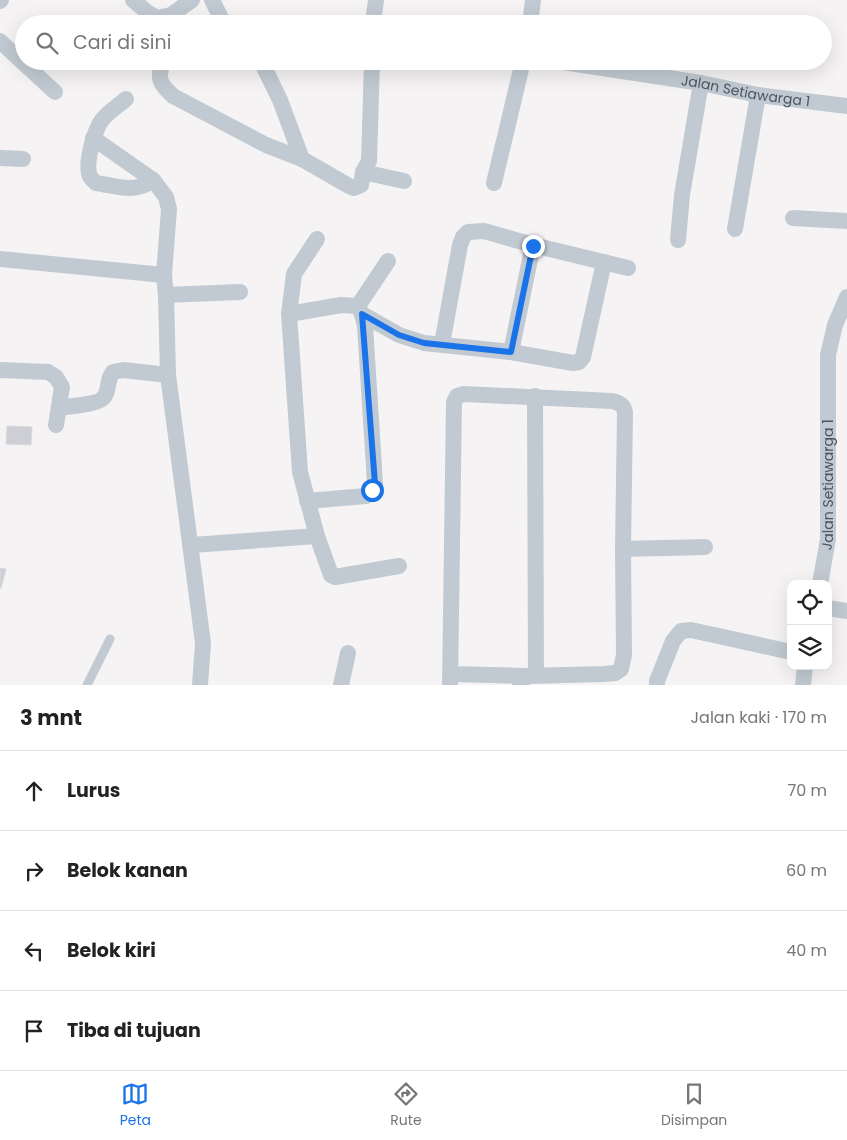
<!DOCTYPE html>
<html lang="id">
<head>
<meta charset="utf-8">
<style>
  :root { --surface:#fff; --page:#f2f2f2; --text:#222; --muted:#767676; --line:#e0e0e0; --accent:#1a73e8 }
  body { margin:0; font-family:Poppins,sans-serif; background:var(--page); color:var(--text) }
  .controls { position:absolute; right:15px; bottom:15px; display:grid; overflow:hidden; border-radius:10px; box-shadow:0 5px 20px #0002 }
  .controls button { width:45px; height:45px; display:grid; place-items:center; padding:0; border:0; border-bottom:1px solid var(--line); background:var(--surface); color:var(--text); font:25px sans-serif }
  .stop { position:absolute; width:15px; height:15px; margin:-11px; border:4px solid #1a73e8; border-radius:50%; background:#fff }
  .stop.end { background:#1a73e8; border-color:#fff; box-shadow:0 1px 5px #0008 }
  .list { margin:0; padding:0; list-style:none }
  h2 { display:flex; justify-content:space-between; align-items:center; height:65px; margin:0; padding:0 20px; font-size:21px }
  h2 small { font-size:16px; font-weight:400; color:var(--muted) }
  .list li { display:grid; grid-template-columns:32px 1fr auto; gap:15px; align-items:center; box-sizing:border-box; height:80px; padding:0 20px; border-top:1px solid var(--line) }
  .list b { display:block; font-size:19px; white-space:nowrap }
  .list em { font-size:16px; font-style:normal; color:var(--muted) }
  .icon { flex:none; width:28px; height:28px; fill:none; stroke:currentColor; stroke-width:2; stroke-linecap:round; stroke-linejoin:round }
  .map { position:relative; flex:none; width:847px; height:685px; overflow:hidden }
  .search { position:absolute; background:var(--surface); box-shadow:0 5px 20px #0002; left:15px; right:15px; top:15px; height:55px; display:flex; align-items:center; gap:12px; box-sizing:border-box; padding:0 18px; border-radius:28px; color:var(--muted); font-size:19px }
  .sheet { height:385px; background:var(--surface) }
  nav { display:flex; justify-content:space-around; align-items:center; box-sizing:border-box; height:70px; border-top:1px solid var(--line); background:var(--surface); font-size:14px; color:var(--muted) }
  nav a { display:grid; justify-items:center; gap:2px }
  nav .on { color:var(--accent) }
  .map>svg:first-child { display:block }
  .building { fill:#cdcfd5; stroke:#d7d9de }
  .lines { fill:none; stroke-linecap:round; stroke-linejoin:round }
  .lane { stroke:#c1cad2; stroke-width:9 }
  .street { stroke:#c1cad2; stroke-width:16 }
  .route { stroke:#1a73e8; stroke-width:6 }
  .labels { text-anchor:middle; dominant-baseline:central; stroke-width:4; stroke-linejoin:round; paint-order:stroke }
  .street-label { font-size:14px; fill:#4a5661; stroke:#fff }
</style>
</head>
<body>
<div class="map">
<svg width="847" height="685" viewBox="0 0 847 685">
  <rect width="100%" height="100%" fill="#f5f3f3"/>
  <g class="building">
    <path d="M7,426l25,1 -1,18 -25,-1z"/>
    <path d="M0,568l6,1 -5,19h-1z"/>
  </g>
  <g class="lines">
    <path class="lane" d="M87,685l23,-46"/>
    <g class="street">
      <path d="M133,0l14,12 10,6 14,-3 21,-15"/>
      <path d="M212,0l12,24"/>
      <path d="M0,1l1,-1"/>
      <path d="M373,23l3,-23"/>
      <path d="M373,24h44"/>
      <path d="M530,24l3,-24"/>
      <path d="M0,41l55,51"/>
      <path d="M166,61l-3,2c-7,16 -2,22 10,33l93,49 36,14 47,27 5,2 7,-3 2,-13"/>
      <path d="M261,61l19,39 22,59"/>
      <path d="M372,61l-3,100 -6,11 41,9"/>
      <path id="s1" d="M556,61l145,22 57,12 89,11"/>
      <path d="M126,99c-8,7 -18,13 -24,21 -8,11 -16,40 -13,54 1,4 4,6 7,9 21,3 39,11 57,-3"/>
      <path d="M93,138l60,42 13,17 3,12 -5,66 2,20 2,80 35,268 -3,42"/>
      <path d="M0,158l23,1"/>
      <path d="M494,183l29,-122"/>
      <path d="M793,218l54,3"/>
      <path d="M735,229l23,-134"/>
      <path d="M317,239l-23,35 -5,40 11,158 17,64 14,39 4,2 64,-11"/>
      <path d="M678,240l4,-45 19,-112"/>
      <path d="M0,259l164,16"/>
      <path d="M166,295l74,-3"/>
      <path d="M289,314l52,-9 17,1"/>
      <path d="M362,314l37,21 25,8 87,9 62,11 6,-1 4,-5 21,-95"/>
      <path d="M442,344l18,-99 3,-8 5,-5 16,-1 49,14 95,23"/>
      <path d="M511,352l22,-107"/>
      <path d="M0,370l48,2 8,5 6,10 -6,38"/>
      <path d="M535,396l1,279"/>
      <path d="M59,408c10,-2 40,-3 45,-11 6,-7 2,-16 9,-25l10,-2 45,5"/>
      <path d="M307,501l59,-5 7,-5 2,-8 -10,-157 -3,-12 -4,-8 30,-45"/>
      <path d="M192,545l125,-9"/>
      <path d="M623,549l82,-2"/>
      <path id="s2" d="M820,584l8,-45v-184l7,-30 12,-28"/>
      <path d="M828,608l19,3"/>
      <path d="M451,674l75,2"/>
      <path d="M341,685l7,-32"/>
      <path d="M450,685l4,-283 3,-6 7,-2 148,7c8,2 12,4 13,12l-2,136 1,106 -3,14 -6,4 -11,1 -78,2 -6,9"/>
      <path d="M657,685v-4l16,-40 8,-10 10,-1 100,22"/>
      <path d="M803,685l2,-19"/>
    </g>
  </g>
  <g class="lines">
    <path class="route" d="M372,490l3,-6 -13,-170 37,21 25,8 87,9 22,-106"/>
  </g>
  <g class="labels">
    <g class="street-label">
      <text stroke="none"><textPath href="#s1" startOffset="192">Jalan Setiawarga 1</textPath></text>
      <text stroke="none"><textPath href="#s2" startOffset="100">Jalan Setiawarga 1</textPath></text>
    </g>
  </g>
</svg>
<div class="controls">
<button><svg class="icon" aria-label="locate" viewBox="0 0 24 24"><circle cx="12" cy="12" r="6"/><path d="M12 2v4M12 18v4M2 12h4M18 12h4"/></svg></button>
<button><svg class="icon" aria-label="layers" viewBox="0 0 24 24"><path d="M12 4l9 5-9 5-9-5zM3 14l9 5 9-5"/></svg></button>
</div>
<div class="stop" style="left:372px;top:490px"></div>
<div class="stop end" style="left:533px;top:246px"></div>
<div class="search"><svg class="icon" aria-label="search" viewBox="0 0 24 24"><circle cx="10" cy="10" r="6"/><path d="M15 15l6 6"/></svg>Cari di sini</div>
</div>
<section class="sheet">
<h2>3 mnt<small>Jalan kaki · 170 m</small></h2>
<ul class="list">
<li><svg class="icon" aria-label="ahead" viewBox="0 0 24 24"><path d="M12 20V5M6 11l6-6 6 6"/></svg><div><b>Lurus</b></div><em>70 m</em></li>
<li><svg class="icon" aria-label="right" viewBox="0 0 24 24"><path d="M7 20v-9h11M14 6l5 5-5 5"/></svg><div><b>Belok kanan</b></div><em>60 m</em></li>
<li><svg class="icon" aria-label="left" viewBox="0 0 24 24"><path d="M17 20v-9H6M10 6l-5 5 5 5"/></svg><div><b>Belok kiri</b></div><em>40 m</em></li>
<li><svg class="icon" aria-label="arrive" viewBox="0 0 24 24"><path d="M6 21V4h12l-3 4 3 4H6"/></svg><div><b>Tiba di tujuan</b></div></li>
</ul>
</section>
<nav>
<a class="on"><svg class="icon" aria-label="map" viewBox="0 0 24 24"><path d="M3 6l6-2 6 2 6-2v14l-6 2-6-2-6 2zM9 4v14M15 6v14"/></svg>Peta</a>
<a><svg class="icon" aria-label="directions" viewBox="0 0 24 24"><path d="M12 3l9 9-9 9-9-9zM9 14v-3h6M13 9l2 2-2 2"/></svg>Rute</a>
<a><svg class="icon" aria-label="saved" viewBox="0 0 24 24"><path d="M7 4h10v16l-5-4-5 4z"/></svg>Disimpan</a>
</nav>
</body>
</html>
